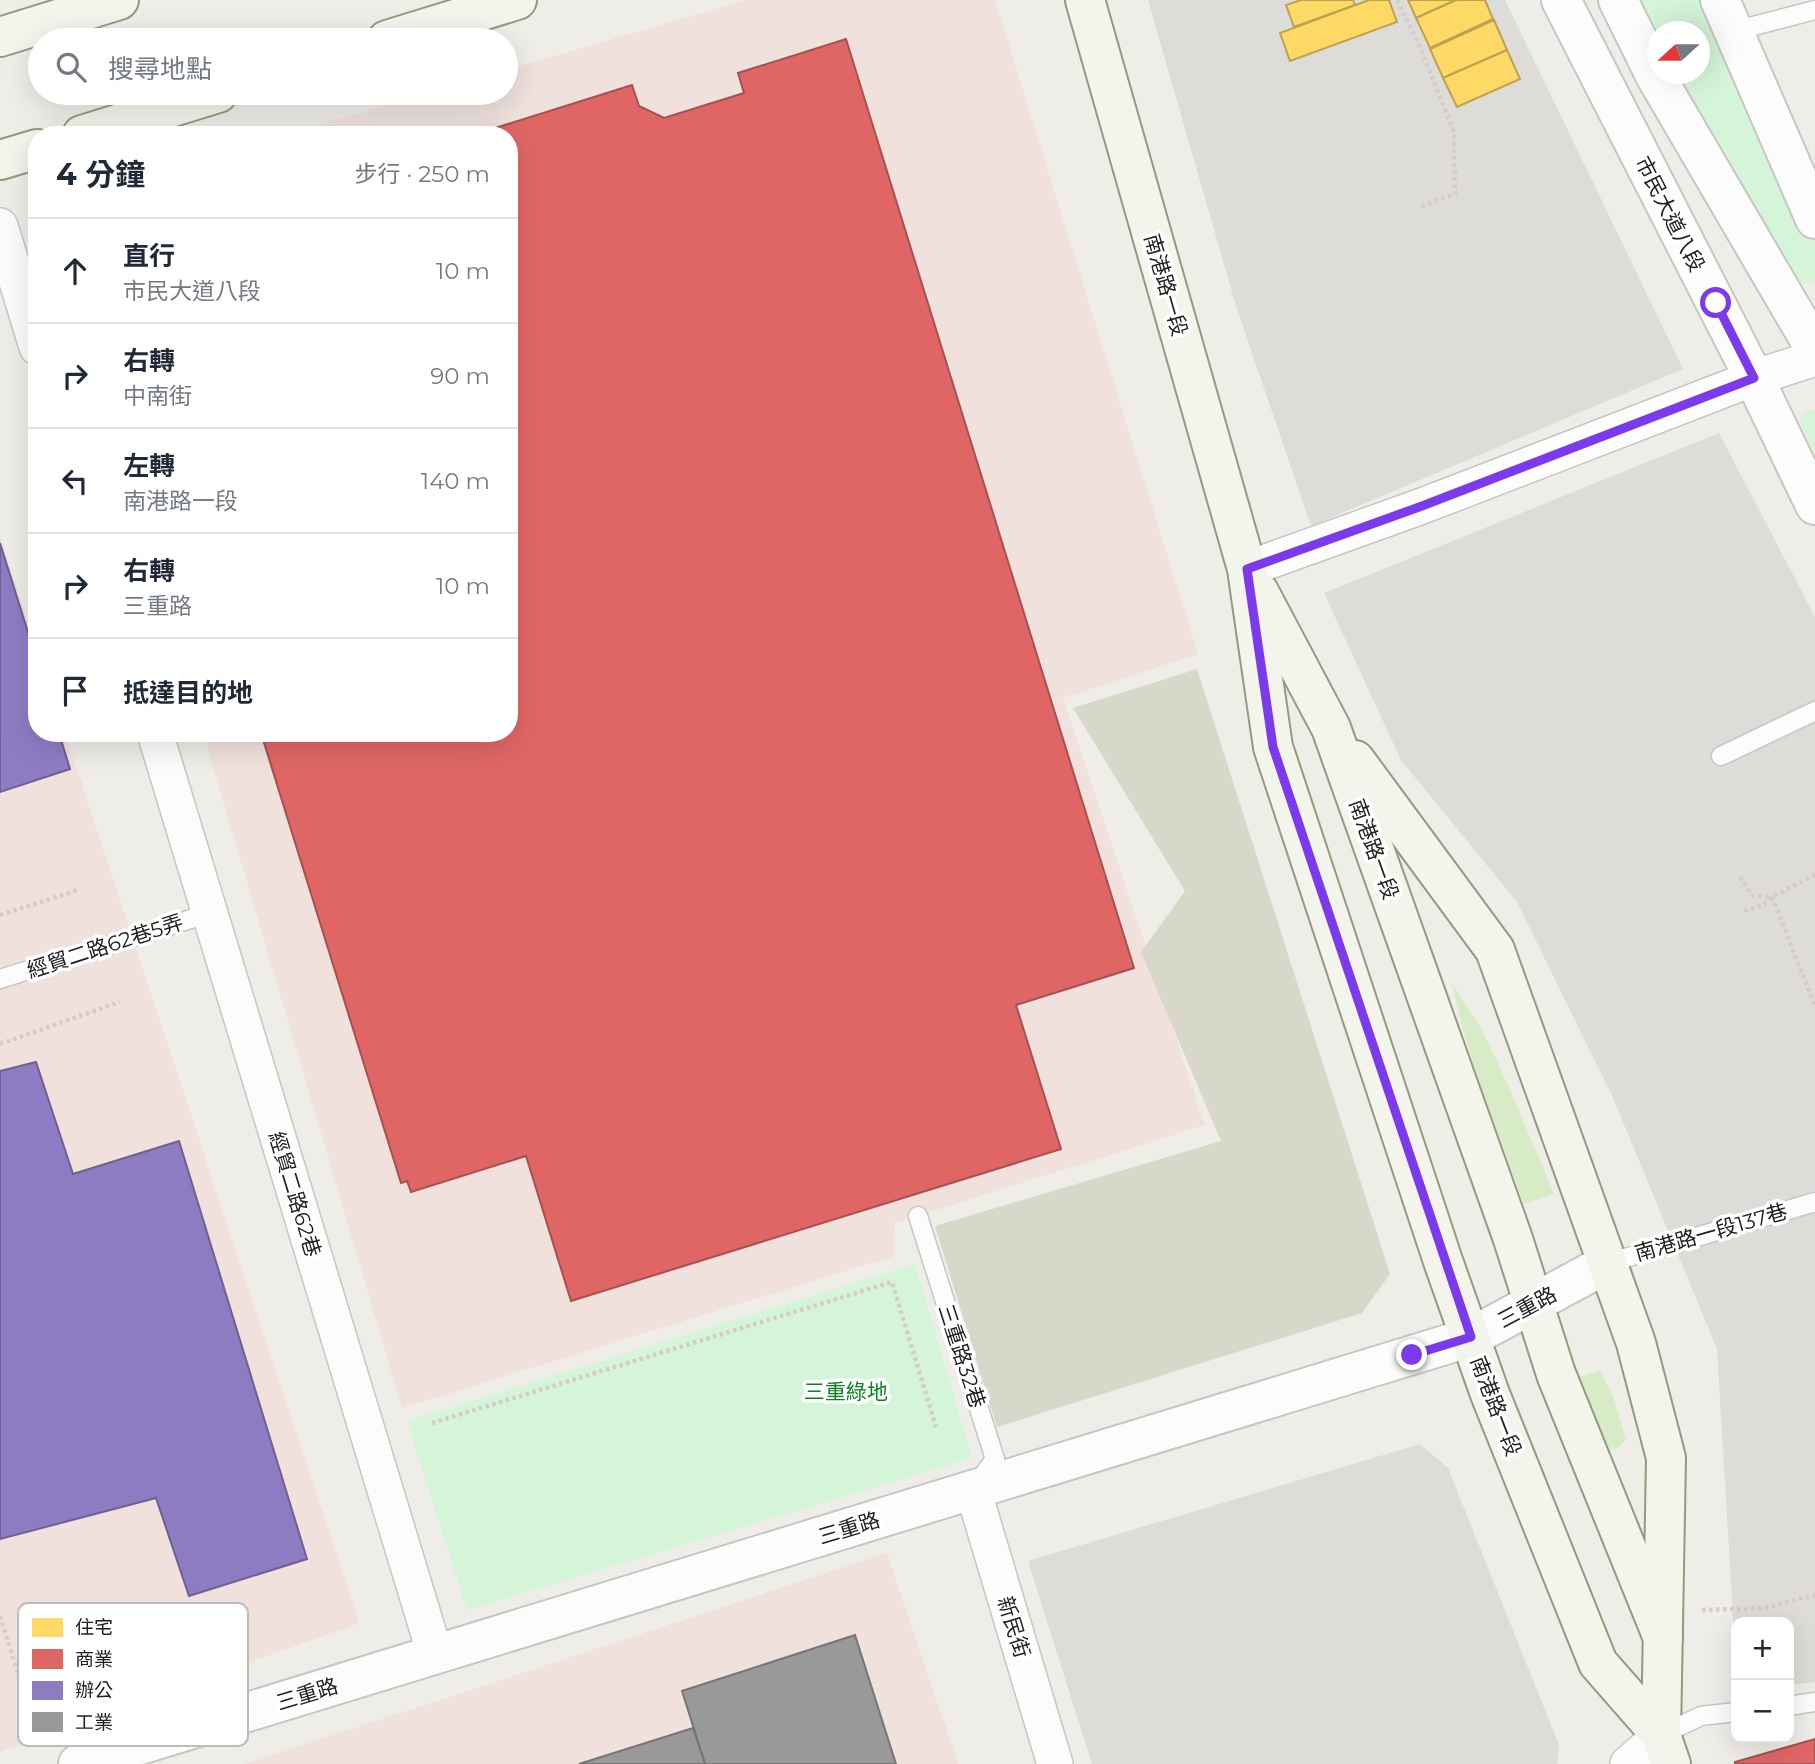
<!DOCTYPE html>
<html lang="zh-TW">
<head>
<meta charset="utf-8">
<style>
  :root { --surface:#fff; --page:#f2f2f3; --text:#1f2937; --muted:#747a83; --line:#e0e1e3 }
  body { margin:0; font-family:Montserrat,"Noto Sans TC",sans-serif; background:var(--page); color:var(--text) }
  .controls { position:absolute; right:21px; bottom:21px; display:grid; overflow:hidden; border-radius:14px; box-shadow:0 7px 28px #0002 }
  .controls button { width:63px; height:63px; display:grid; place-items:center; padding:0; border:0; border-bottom:2px solid var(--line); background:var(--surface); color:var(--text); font:35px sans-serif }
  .compass { position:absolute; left:1647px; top:21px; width:63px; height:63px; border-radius:50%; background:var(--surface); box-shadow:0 7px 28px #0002; rotate:249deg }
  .stop { position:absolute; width:21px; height:21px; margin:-16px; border:5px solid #7c3aed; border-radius:50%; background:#fff }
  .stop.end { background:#7c3aed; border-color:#fff; box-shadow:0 2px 7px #0008 }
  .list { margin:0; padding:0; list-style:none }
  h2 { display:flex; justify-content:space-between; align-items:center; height:91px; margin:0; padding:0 28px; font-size:30px }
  h2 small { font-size:23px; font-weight:400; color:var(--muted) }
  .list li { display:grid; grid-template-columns:46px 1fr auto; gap:21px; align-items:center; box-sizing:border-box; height:105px; padding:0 28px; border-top:2px solid var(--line) }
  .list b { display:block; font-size:26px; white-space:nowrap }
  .list p { margin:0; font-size:23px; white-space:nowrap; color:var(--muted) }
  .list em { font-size:23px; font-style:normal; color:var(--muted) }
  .icon { flex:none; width:38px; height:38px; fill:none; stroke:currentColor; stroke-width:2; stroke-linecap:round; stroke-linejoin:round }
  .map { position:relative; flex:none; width:1815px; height:1764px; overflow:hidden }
  .search { position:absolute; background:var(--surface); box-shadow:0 7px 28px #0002; left:28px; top:28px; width:490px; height:77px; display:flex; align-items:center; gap:18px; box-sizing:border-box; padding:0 24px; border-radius:38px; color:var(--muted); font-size:26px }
  .panel { position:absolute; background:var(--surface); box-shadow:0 7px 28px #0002; left:28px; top:126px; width:490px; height:616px; border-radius:28px }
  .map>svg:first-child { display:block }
  .residential { fill:#dddcd9 }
  .commercial { fill:#f0e1dd }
  .construction { fill:#d7d8c9 }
  .grass { fill:#d7ecc6 }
  .park { fill:#d5f5d8 }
  .homes { fill:#ffd966; stroke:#bca251; stroke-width:2 }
  .shops { fill:#e06666; stroke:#a65151; stroke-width:2 }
  .offices { fill:#8e7cc3; stroke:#6d6092; stroke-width:2 }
  .industry { fill:#999; stroke:#757575; stroke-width:2 }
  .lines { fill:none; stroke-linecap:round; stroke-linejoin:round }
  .service-casing { stroke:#c7c6c4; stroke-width:21 }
  .minor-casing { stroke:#c7c6c4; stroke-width:38 }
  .tertiary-casing { stroke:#c7c6c4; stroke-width:42 }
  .secondary-casing { stroke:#95997f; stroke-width:42 }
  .path { stroke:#d8cbc7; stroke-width:4.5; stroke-dasharray:3.5 3.5; stroke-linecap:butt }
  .service { stroke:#fcfcfc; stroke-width:18 }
  .minor { stroke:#fcfcfc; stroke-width:35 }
  .tertiary { stroke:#fcfcfc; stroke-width:38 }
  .secondary { stroke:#f3f4eb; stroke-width:38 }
  .route { stroke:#7c3aed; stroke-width:9 }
  .labels { text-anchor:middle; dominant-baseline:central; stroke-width:7; stroke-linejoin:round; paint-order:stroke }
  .street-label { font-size:21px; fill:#202020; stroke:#fff }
  .park-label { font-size:21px; fill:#07841d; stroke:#fff }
  .key { fill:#fff; stroke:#bcbcbc; stroke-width:2 }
  .key-label { font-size:19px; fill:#202020 }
</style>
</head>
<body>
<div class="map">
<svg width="1815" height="1764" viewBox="0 0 1815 1764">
  <rect width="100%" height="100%" fill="#eeede8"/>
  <g class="residential">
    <path d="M1148,0h357l178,369 -372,157 -75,-220z"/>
    <path d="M1719,433l96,184v1065l-26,3v-63h-53v44l-19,-317 -103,-249 -97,-198 -116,-142 -77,-167z"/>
    <path d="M1420,1444l28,24 111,277 -2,19h-465l-64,-203z"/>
  </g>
  <g class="commercial">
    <path d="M746,0h249l203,654 -135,44 142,427 -310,98 -1,33 -492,152 -199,-675h306v-598h-225l144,-42h78v-23z"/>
    <path d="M0,537l37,111v85h28l294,890 -359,129z"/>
    <path d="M887,1553l71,211h-713z"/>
  </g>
  <path class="construction" d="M1197,669l193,605 -28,39 -365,114 -62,-201 286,-85 -80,-189 44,-61 -112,-183z"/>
  <g class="grass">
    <path d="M1452,983l30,47 27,57 45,107 -30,10c-26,-72 -57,-145 -72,-221z"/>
    <path d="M1600,1370l13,26 13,44 -9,8 -11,2 -29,-72z"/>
  </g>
  <g class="park">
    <path d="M1641,0h68l106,244v36l-13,5 -125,-211h23v-42h-42l-1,1z"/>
    <path d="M1809,410h6v44l-16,-34z"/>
    <path d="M915,1264l57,194 -505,152 -60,-189z"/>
  </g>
  <g class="homes">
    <path d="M1301,0h52l2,5 -61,22 -8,-22z"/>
    <path d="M1369,0h20l8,22 -107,39 -10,-28z"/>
    <path d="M1408,0h48l-40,18z"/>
    <path d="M1456,0h29l8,19 -63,29 -14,-30z"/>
    <path d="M1494,20l13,30 -64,28 -13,-29z"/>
    <path d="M1507,50l13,29 -63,28 -14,-29z"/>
  </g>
  <g class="shops">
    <path d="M846,39l288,929 -118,37 45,144 -490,152 -45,-145 -115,36 -4,-11 -6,2 -140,-450h248v-598h-36l159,-50 7,21 25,12 80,-25 -6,-20z"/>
    <path d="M1815,1739v25h-80v-2z"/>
  </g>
  <g class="offices">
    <path d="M0,543l37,118v72h22l11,36 -70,23z"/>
    <path d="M36,1062l37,112 106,-33 128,418 -118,37 -33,-98 -156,41v-468z"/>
  </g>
  <g class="industry">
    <path d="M855,1635l41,129h-191l-23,-73z"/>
    <path d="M693,1728l12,36h-126z"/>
  </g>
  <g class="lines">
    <defs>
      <g id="service">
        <path d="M1734,31l81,-21"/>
        <path d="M1721,756l94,-45"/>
        <path d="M0,979l210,-66"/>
        <path d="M918,1216l77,243 -17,23"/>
        <path d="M1608,1263l207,-61"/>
        <path d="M1789,1706l26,-4"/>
        <path d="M1661,1735l40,-19 35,-4"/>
      </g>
      <g id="minor">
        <path d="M0,226l37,121"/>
        <path d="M1247,569l175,-63 332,-128 61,-20"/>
        <path d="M155,733l280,921"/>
        <path d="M973,1490l82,274"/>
        <path d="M1628,1764l33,-29"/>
      </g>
      <g id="tertiary">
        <path d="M1561,0l193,378 61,127"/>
        <path d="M1618,0l38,77 159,272"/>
        <path d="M1720,0l95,219"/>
        <path d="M78,1764l1393,-427 137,-74"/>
      </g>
      <g id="secondary">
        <path d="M1085,0l162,569 26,178 170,514 47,133 108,269 63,72"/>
        <path d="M0,37l119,-37"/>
        <path d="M387,40l130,-40"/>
        <path d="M82,135l136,-42"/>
        <path d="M0,160l37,-11"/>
        <path d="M1259,592l72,136 182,511 43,135 107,264"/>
        <path d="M1355,760l140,190 141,393 30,115 -5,277 10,29"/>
      </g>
    </defs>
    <use href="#service" class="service-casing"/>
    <use href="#minor" class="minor-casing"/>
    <use href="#tertiary" class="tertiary-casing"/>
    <use href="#secondary" class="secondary-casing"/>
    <g class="path">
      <path d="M1397,0l22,45 35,87 1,62 -36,13"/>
      <path d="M1740,877l13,19 19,1 43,109"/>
      <path d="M1744,911l19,-6 9,-8 43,-22"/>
      <path d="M0,915l78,-25"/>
      <path d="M0,1044l120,-42"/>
      <path d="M432,1423l460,-141 44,145"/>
      <path d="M1702,1610l62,-2 51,-13"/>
      <path d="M0,1616l30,95"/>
    </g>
    <use href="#service" class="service"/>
    <use href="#minor" class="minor"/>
    <use href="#tertiary" class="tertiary"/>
    <use href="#secondary" class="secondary"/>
  </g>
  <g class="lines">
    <path class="route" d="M1412,1355l59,-18 -198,-590 -26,-178 175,-63 332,-128 -38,-75"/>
  </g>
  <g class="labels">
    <g class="street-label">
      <text transform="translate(1670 214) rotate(63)">市民大道八段</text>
      <text transform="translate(1166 285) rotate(74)">南港路一段</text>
      <text transform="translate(1374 849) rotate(70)">南港路一段</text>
      <text transform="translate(105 946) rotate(-18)">經貿二路62巷5弄</text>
      <text transform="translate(295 1194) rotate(73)">經貿二路62巷</text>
      <text transform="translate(1711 1232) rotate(-16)">南港路一段137巷</text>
      <text transform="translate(1527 1307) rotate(-28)">三重路</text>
      <text transform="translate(962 1356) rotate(72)">三重路32巷</text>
      <text transform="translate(1496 1406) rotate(69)">南港路一段</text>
      <text transform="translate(849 1528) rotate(-17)">三重路</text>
      <text transform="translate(1014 1627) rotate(73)">新民街</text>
      <text transform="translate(307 1694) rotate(-17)">三重路</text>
    </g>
    <g class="park-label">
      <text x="846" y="1391">三重綠地</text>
    </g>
  </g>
  <rect x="18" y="1603" width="230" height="143" rx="10" class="key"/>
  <rect x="32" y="1618" width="31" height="19" fill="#ffd966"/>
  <rect x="32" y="1649" width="31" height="20" fill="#e06666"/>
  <rect x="32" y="1681" width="31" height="19" fill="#8e7cc3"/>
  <rect x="32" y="1712" width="31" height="20" fill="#999"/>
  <g class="key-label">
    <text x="75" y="1634">住宅</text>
    <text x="75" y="1666">商業</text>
    <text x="75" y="1697">辦公</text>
    <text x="75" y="1729">工業</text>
  </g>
</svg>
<div class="controls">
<button>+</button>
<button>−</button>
</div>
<svg class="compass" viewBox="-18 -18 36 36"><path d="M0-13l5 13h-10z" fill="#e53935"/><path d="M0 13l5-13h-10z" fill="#747a83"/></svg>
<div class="stop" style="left:1716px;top:303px"></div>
<div class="stop end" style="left:1412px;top:1355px"></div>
<div class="search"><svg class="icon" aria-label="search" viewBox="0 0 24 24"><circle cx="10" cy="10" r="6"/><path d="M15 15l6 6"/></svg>搜尋地點</div>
<section class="panel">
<h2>4 分鐘<small>步行 · 250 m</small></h2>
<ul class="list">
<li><svg class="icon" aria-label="ahead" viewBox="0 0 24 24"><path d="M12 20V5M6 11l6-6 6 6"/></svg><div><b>直行</b><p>市民大道八段</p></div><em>10 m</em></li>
<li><svg class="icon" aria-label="right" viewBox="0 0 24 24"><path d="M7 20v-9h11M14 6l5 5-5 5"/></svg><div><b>右轉</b><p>中南街</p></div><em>90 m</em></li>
<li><svg class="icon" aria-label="left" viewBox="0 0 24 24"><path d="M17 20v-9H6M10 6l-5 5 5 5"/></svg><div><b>左轉</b><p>南港路一段</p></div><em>140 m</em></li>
<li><svg class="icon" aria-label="right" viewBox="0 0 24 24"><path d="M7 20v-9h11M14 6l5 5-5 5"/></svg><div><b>右轉</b><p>三重路</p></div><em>10 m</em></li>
<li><svg class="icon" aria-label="arrive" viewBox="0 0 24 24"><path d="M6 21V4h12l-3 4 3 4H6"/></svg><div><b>抵達目的地</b></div></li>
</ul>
</section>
</div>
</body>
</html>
